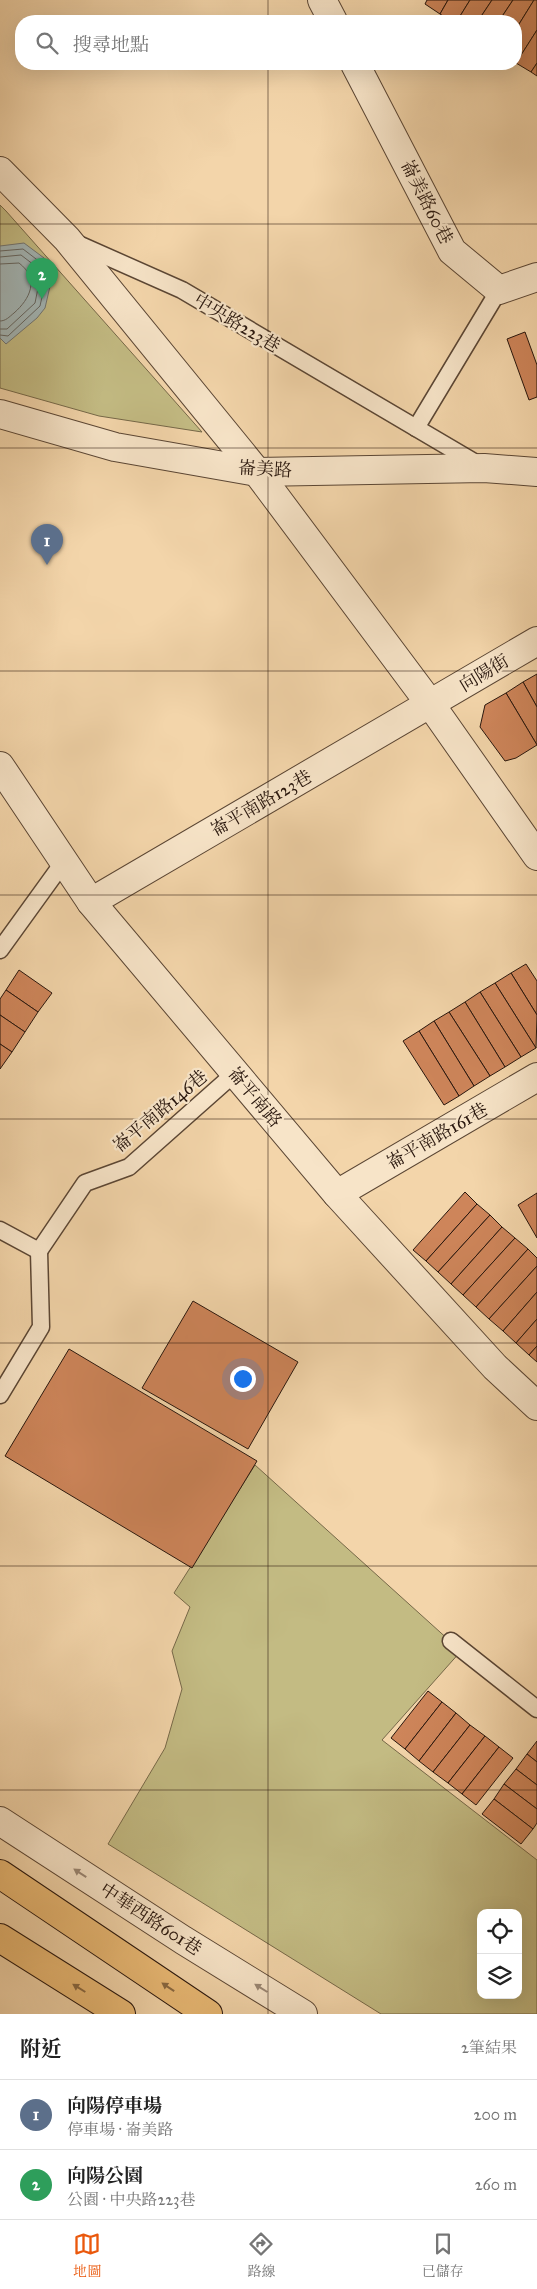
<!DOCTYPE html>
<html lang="zh-TW">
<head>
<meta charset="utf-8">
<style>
  :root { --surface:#fff; --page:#f6f6f6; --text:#222; --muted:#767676; --line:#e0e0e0; --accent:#ea580c }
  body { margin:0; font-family:"IM FELL Great Primer","Noto Serif TC",serif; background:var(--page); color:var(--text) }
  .controls { position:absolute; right:15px; bottom:15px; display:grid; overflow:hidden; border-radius:10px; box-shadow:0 5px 20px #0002 }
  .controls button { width:45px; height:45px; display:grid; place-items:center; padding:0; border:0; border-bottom:1px solid var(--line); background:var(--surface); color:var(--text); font:25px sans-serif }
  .you { position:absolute; left:242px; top:1378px; width:18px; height:18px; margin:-12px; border:4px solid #fff; border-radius:50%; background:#1a73e8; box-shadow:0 0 0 8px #1a73e833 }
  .badge { display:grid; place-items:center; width:32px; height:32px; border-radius:50%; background:var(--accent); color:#fff; font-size:16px; font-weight:700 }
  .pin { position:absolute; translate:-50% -41px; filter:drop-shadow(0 1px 2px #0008) }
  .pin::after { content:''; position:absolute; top:26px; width:18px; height:15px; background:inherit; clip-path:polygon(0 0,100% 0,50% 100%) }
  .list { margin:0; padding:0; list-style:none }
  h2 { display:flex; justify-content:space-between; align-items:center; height:65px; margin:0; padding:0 20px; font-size:21px }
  h2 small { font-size:16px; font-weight:400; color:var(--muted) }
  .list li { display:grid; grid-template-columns:32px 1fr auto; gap:15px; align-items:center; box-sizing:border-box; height:70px; padding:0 20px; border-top:1px solid var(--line) }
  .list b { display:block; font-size:19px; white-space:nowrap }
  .list p { margin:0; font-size:16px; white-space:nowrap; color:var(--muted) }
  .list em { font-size:16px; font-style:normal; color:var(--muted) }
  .icon { flex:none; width:28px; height:28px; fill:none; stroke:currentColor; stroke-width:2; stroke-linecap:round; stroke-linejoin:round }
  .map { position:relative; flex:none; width:537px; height:2014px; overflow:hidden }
  .search { position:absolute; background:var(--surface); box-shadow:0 5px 20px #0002; left:15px; right:15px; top:15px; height:55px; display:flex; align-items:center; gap:12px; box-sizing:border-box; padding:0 18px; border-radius:20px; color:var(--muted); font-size:19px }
  .sheet { height:205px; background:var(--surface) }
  nav { display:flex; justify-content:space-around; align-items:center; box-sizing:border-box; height:70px; border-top:1px solid var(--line); background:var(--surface); font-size:14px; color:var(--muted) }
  nav a { display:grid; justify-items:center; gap:2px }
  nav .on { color:var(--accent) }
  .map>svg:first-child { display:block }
  .green { fill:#c3bb83; stroke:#766848; fill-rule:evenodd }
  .water { fill:#a2b5b5; stroke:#717572 }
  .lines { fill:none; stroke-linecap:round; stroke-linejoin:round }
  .shore { stroke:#656661; stroke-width:1 }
  .building { fill:#ce855a; stroke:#28160d }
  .lane-casing { stroke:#5b4634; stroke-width:19 }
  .street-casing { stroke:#5b4634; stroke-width:30 }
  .highway-casing { stroke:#28160d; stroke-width:30 }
  .lane { stroke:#f7e4c8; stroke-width:16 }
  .street { stroke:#f7e4c8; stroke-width:28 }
  .highway { stroke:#eaba75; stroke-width:28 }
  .oneway { fill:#9a8774 }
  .oneway2 { fill:#896841 }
  .grid { fill:none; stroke:#28160d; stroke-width:1; stroke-opacity:0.55 }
  .labels { text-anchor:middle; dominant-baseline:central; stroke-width:4.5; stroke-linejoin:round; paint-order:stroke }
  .street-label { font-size:18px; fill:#28160d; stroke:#f7e4c8 }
</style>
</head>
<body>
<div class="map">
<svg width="537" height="2014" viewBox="0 0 537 2014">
  <rect width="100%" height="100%" fill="#f3d5aa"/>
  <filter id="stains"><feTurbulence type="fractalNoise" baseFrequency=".004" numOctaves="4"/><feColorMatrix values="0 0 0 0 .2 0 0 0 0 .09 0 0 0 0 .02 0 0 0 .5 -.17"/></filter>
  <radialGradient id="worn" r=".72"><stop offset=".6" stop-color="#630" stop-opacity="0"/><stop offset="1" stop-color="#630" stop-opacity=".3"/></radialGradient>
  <g class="green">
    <path d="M0,205l6,6 196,221 -103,-16 -99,-28z"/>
    <path d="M255,1465l206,186 -79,89 155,120v154h-156l-273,-170 57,-96 17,-59 -10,-38 18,-44 -16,-14zM481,1913h37v82h-37z"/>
  </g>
  <path class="water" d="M24,243l20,15 7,24 -6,26 -8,10 -31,26 -6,-6v-92z"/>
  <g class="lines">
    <g class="shore">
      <path d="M0,251l23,-2 17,13 5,21 -5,23 -32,30 -8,-1"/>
      <path d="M0,257l21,-2 13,10 5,18 -4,20 -28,26h-7"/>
      <path d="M0,264l19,-1c21,16 11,36 -5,50 -5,4 -8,8 -14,8"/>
    </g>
  </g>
  <g class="building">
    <path d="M427,0h21l-8,14 -15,-10z"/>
    <path d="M448,0h22l-13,21h-6l-11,-7z"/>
    <path d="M470,0h22l-14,21h-21z"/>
    <path d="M492,0h21l-14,21h-21z"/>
    <path d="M513,0h21l-18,29v-8h-17z"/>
    <path d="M534,0h3v30l-21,33v-34z"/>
    <path d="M537,30v33l-6,9 -15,-9z"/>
    <path d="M537,63v13l-6,-4z"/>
    <path d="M525,332l12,33v32l-8,3 -22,-61z"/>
    <path d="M537,674v33l-14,-25z"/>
    <path d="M523,682l14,25v38l-31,-52z"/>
    <path d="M506,693l31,52 -21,13 -11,3 -25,-34 5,-22z"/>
    <path d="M526,964l11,17v34l-26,-42z"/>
    <path d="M19,970l33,23 -14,19 -32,-22z"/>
    <path d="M511,973l26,42 -1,33 -41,-65z"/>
    <path d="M495,983l41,65 -15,9 -41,-65z"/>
    <path d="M6,990l32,22 -13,20 -25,-17v-16z"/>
    <path d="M480,992l41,65 -16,10 -40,-65z"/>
    <path d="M465,1002l40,65 -15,9 -41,-64z"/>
    <path d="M449,1012l41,64 -16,10 -40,-65z"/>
    <path d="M0,1015l25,17 -13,20 -12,-8z"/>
    <path d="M434,1021l40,65 -15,10 -40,-65z"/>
    <path d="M419,1031l40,65 -15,9 -41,-64z"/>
    <path d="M0,1044l12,8 -12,17z"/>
    <path d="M465,1192l12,12 -51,57 -13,-11z"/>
    <path d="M537,1193v45l-19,-33z"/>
    <path d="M477,1204l13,11 -52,57 -12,-11z"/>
    <path d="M490,1215l12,12 -51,57 -13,-12z"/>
    <path d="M502,1227l13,11 -52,57 -12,-11z"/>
    <path d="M515,1238l13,11 -52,58 -13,-12z"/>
    <path d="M528,1249l9,9v8l-48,53 -13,-12z"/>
    <path d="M537,1266v26l-34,39 -14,-12z"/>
    <path d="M537,1292v27l-21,24 -13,-12z"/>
    <path d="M193,1301l105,61 -50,87 -106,-61z"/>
    <path d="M537,1319v27l-8,9 -13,-12z"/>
    <path d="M537,1346v16l-8,-7z"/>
    <path d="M69,1349l188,112 -65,107 -187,-112z"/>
    <path d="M428,1691l14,11 -37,47 -14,-11z"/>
    <path d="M442,1702l14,11 -37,48 -14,-12z"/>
    <path d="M456,1713l14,12 -37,47 -14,-11z"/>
    <path d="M470,1725l15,11 -37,47 -15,-11z"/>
    <path d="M485,1736l14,11 -37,47 -14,-11z"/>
    <path d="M537,1741v21l-10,-8z"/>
    <path d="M499,1747l14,11 -37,47 -14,-11z"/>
    <path d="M527,1754l10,8v23l-21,-16z"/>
    <path d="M516,1769l21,16v24l-33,-25z"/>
    <path d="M504,1784l33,25v14l-4,6 -39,-30z"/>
    <path d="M494,1799l39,30 -12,15 -39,-30z"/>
  </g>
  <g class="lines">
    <defs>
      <g id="lane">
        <path d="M76,243l106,47 297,175"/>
        <path d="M416,428l83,-138"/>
        <path d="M0,950l65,-90"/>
        <path d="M0,1230l39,21 46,-68 44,-16 106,-94"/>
        <path d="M0,1395l41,-68 -2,-76"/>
        <path d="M451,1641l86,68"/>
      </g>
      <g id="street">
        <path d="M322,0l11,21"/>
        <path d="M355,64l97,187 47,39 38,-13"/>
        <path d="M0,171l67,68 190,233 174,233 106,151"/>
        <path d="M0,414l115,33 142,25 227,-4 53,4"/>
        <path d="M0,766l91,136 246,292 158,173 42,39"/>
        <path d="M91,902l446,-261"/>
        <path d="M337,1194l200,-117"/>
        <path d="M0,1821l183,119 120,74"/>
      </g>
      <g id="highway">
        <path d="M0,1874l208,140"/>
        <path d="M0,1938l121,76"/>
      </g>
    </defs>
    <use href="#lane" class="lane-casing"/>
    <use href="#street" class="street-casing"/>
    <use href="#highway" class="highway-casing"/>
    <use href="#lane" class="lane"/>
    <use href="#street" class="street"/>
    <use href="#highway" class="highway"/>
  </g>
  <defs><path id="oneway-solid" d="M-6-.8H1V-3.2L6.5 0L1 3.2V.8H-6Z" transform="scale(1.25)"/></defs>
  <g class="oneway">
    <use href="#oneway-solid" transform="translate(80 1873) rotate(-147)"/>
    <use href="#oneway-solid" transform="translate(261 1988) rotate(-148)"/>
  </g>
  <g class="oneway2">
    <use href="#oneway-solid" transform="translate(168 1987) rotate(-146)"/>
    <use href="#oneway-solid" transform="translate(79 1988) rotate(-148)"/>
  </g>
  <path class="grid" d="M268,0v21M268,64v1950M0,224h537M0,448h537M0,671h537M0,895h537M0,1119h537M0,1343h537M0,1566h537M0,1790h537"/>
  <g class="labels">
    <g class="street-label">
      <text transform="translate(427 202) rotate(63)">崙美路60巷</text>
      <text transform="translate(237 323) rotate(31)">中央路223巷</text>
      <text transform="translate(265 469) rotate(3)">崙美路</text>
      <text transform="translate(484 673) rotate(-31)">向陽街</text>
      <text transform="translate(261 803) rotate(-30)">崙平南路123巷</text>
      <text transform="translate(255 1097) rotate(50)">崙平南路</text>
      <text transform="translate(160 1111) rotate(-40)">崙平南路146巷</text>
      <text transform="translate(437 1136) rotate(-30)">崙平南路161巷</text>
      <text transform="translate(151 1919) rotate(33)">中華西路601巷</text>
    </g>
  </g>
  <rect width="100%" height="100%" filter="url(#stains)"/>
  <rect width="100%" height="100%" fill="url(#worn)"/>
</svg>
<div class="controls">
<button><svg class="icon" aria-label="locate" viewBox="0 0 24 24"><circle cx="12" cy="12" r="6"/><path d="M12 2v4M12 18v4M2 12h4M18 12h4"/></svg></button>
<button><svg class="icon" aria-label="layers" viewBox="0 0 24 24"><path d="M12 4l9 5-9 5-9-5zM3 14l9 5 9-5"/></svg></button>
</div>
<div class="you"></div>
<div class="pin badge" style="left:47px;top:565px;background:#5c6f8a">1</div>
<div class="pin badge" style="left:42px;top:299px;background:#2e9e5b">2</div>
<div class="search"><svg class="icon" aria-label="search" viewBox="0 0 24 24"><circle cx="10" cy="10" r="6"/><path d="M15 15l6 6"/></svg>搜尋地點</div>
</div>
<section class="sheet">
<h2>附近<small>2筆結果</small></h2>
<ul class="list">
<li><span class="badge" style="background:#5c6f8a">1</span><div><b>向陽停車場</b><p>停車場 · 崙美路</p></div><em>200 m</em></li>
<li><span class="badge" style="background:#2e9e5b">2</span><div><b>向陽公園</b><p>公園 · 中央路223巷</p></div><em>260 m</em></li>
</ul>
</section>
<nav>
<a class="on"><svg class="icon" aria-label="map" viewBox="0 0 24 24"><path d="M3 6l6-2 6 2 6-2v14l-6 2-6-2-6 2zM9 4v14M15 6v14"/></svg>地圖</a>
<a><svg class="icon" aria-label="directions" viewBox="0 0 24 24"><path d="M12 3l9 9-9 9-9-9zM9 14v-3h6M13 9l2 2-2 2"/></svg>路線</a>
<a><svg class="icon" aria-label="saved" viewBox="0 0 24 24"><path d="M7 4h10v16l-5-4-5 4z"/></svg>已儲存</a>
</nav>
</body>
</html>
